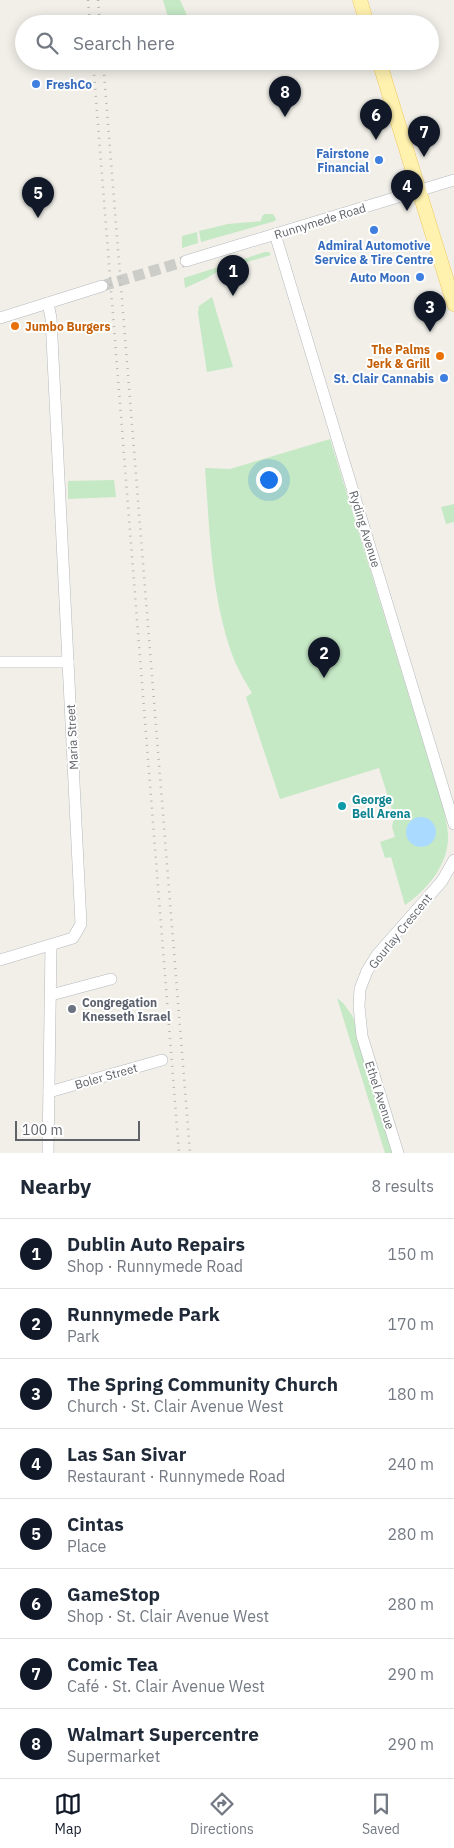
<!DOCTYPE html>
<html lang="en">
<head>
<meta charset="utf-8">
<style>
  :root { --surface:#fff; --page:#f2f2f3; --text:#1f2937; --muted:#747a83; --line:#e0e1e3; --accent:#111827 }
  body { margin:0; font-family:"IBM Plex Sans",sans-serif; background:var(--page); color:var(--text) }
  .scale { position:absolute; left:15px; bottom:12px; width:125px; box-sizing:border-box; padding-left:5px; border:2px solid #5f6368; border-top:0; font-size:14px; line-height:18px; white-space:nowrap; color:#5f6368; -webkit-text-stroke:4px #fff; paint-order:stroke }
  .you { position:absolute; left:268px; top:479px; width:18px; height:18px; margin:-12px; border:4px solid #fff; border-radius:50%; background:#1a73e8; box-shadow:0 0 0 8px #1a73e833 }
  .badge { display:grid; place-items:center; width:32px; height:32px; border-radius:50%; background:var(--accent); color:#fff; font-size:16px; font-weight:700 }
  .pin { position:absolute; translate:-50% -41px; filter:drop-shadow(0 1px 2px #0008) }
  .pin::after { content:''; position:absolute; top:26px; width:18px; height:15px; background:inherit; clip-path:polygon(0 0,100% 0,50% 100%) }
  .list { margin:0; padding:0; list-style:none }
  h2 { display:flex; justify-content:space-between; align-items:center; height:65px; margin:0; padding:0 20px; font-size:21px }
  h2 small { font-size:16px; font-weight:400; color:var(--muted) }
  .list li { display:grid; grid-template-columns:32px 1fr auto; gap:15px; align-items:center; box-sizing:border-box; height:70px; padding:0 20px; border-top:1px solid var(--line) }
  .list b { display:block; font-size:19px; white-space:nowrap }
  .list p { margin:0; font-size:16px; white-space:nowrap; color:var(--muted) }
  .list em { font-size:16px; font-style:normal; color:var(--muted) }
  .icon { flex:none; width:28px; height:28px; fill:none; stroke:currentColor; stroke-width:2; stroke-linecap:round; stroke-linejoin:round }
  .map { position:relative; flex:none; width:454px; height:1153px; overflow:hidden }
  .search { position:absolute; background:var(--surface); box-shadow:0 2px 12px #0003; left:15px; right:15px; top:15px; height:55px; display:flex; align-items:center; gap:12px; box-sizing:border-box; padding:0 18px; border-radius:28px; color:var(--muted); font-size:19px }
  .sheet { height:625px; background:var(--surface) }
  nav { display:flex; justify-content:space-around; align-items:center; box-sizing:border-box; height:70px; border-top:1px solid var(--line); background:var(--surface); font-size:14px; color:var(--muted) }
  nav a { display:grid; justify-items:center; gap:2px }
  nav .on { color:var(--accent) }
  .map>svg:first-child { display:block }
  .green { fill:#c5e8c5 }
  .water { fill:#aadaff }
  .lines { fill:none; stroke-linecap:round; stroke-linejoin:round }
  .minor-tunnel { stroke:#ccccc8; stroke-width:11; stroke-dasharray:11 5.5; stroke-linecap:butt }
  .minor-casing { stroke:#b5b8bc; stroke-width:12 }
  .major-casing { stroke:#f2c960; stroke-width:15 }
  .minor { stroke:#fff; stroke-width:11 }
  .major { stroke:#fff2af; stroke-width:14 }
  .rail { stroke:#b6b7b8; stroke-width:2.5; stroke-dasharray:1 6; stroke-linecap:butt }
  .shop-dot { fill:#3f7fe0; stroke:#fff; stroke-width:2 }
  .food-dot { fill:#e8710a; stroke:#fff; stroke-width:2 }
  .culture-dot { fill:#0f9aa8; stroke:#fff; stroke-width:2 }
  .worship-dot { fill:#6b7280; stroke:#fff; stroke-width:2 }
  .labels { text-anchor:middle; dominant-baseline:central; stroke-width:4; stroke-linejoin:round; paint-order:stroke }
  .shop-label { font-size:12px; font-weight:bold; fill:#366cbe; stroke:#fff; text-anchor:end }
  .street-label { font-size:12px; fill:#5f6368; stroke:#fff }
  .food-label { font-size:12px; font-weight:bold; fill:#c56008; stroke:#fff; text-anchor:start }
  .culture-label { font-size:12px; font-weight:bold; fill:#0d838f; stroke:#fff; text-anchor:start }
  .worship-label { font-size:12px; font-weight:bold; fill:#5b616d; stroke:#fff; text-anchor:start }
</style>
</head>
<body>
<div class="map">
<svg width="454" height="1153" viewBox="0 0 454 1153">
  <rect width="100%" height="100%" fill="#f1efe8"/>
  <g class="green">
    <path d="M163,0h17l11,24h-21z"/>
    <path d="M265,214h8l3,5 -1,2 -74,21 -2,-11 29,-7 33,-3 1,-5z"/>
    <path d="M197,232l1,11 -16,5v-12z"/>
    <path d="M265,252h4l2,3 -51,15 -13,8 -22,10 -1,-10z"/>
    <path d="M212,297l21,70 -26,5 -9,-59 1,-7z"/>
    <path d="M330,439l112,365c3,11 6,23 6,34 0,27 -22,53 -43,67l-14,-48 -6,1 -5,-16 15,-5c-2,-7 -5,-12 0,-18l-16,-51 -99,31 -34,-102 6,-4c-6,-10 -12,-20 -17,-31 -24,-61 -25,-129 -30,-194l25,1z"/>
    <path d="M114,480l2,17 -48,2v-18z"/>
    <path d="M454,504v18l-8,2 -5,-17z"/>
    <path d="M337,998l7,6 9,13 40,136h-8z"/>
  </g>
  <circle class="water" cx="421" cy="832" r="15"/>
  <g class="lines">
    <path class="minor-tunnel" d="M102,286l84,-25"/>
    <defs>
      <g id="minor">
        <path d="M275,234l179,590"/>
        <path d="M186,261l268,-81"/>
        <path d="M0,318l102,-32"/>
        <path d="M0,662h68"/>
        <path d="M0,960l73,-22 8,-14 -30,-606 -3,-15"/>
        <path d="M51,995l60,-16"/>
        <path d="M49,1092l113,-32"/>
        <path d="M48,1153l3,-208"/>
        <path d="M398,1153l-36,-117 -3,-30 1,-17 7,-18 10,-16 65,-74 12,-21"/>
      </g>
      <g id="major">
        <path d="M360,0l7,24"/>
        <path d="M379,61l75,243"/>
      </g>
    </defs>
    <use href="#minor" class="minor-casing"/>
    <use href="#major" class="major-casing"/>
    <use href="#minor" class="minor"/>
    <use href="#major" class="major"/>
    <g class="rail">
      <path d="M88,0l2,24"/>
      <path d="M98,0l2,24"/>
      <path d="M93,61l86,1092"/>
      <path d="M103,61l87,1092"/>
    </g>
  </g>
  <g class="shop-dot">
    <circle cx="36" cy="84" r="5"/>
    <circle cx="379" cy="160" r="5"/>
    <circle cx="374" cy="230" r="5"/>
    <circle cx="420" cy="277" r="5"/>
    <circle cx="444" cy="378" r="5"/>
  </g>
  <g class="food-dot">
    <circle cx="15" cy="326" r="5"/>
    <circle cx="440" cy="356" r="5"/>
  </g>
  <circle class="culture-dot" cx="342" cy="806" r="5"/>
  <circle class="worship-dot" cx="72" cy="1009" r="5"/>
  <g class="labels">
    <g class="shop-label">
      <text x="46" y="84" text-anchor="start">FreshCo</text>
      <text x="369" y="153">Fairstone<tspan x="369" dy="14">Financial</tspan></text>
      <text x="374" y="245" text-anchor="middle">Admiral Automotive<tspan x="374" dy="14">Service &amp; Tire Centre</tspan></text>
      <text x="410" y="277">Auto Moon</text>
      <text x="434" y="378">St. Clair Cannabis</text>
    </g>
    <g class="street-label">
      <text transform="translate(320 221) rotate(-17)">Runnymede Road</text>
      <text transform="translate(365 529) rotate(73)">Ryding Avenue</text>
      <text transform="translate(72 737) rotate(-93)">Maria Street</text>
      <text transform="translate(400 931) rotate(-51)">Gourlay Crescent</text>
      <text transform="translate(106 1076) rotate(-16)">Boler Street</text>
      <text transform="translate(380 1095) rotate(72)">Ethel Avenue</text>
    </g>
    <g class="food-label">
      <text x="25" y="326">Jumbo Burgers</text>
      <text x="430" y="349" text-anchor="end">The Palms<tspan x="430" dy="14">Jerk &amp; Grill</tspan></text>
    </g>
    <g class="culture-label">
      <text x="352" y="799">George<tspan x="352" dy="14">Bell Arena</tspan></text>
    </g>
    <g class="worship-label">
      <text x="82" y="1002">Congregation<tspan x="82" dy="14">Knesseth Israel</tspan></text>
    </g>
  </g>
</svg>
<div class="scale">100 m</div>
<div class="you"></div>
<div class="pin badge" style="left:233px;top:296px">1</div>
<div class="pin badge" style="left:324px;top:678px">2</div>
<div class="pin badge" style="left:430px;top:332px">3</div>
<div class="pin badge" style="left:407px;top:211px">4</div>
<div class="pin badge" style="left:38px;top:218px">5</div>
<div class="pin badge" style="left:376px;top:140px">6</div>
<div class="pin badge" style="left:424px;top:157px">7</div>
<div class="pin badge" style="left:285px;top:117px">8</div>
<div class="search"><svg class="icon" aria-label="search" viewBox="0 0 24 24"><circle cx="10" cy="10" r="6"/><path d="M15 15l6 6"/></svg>Search here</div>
</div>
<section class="sheet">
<h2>Nearby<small>8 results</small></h2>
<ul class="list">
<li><span class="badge">1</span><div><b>Dublin Auto Repairs</b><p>Shop · Runnymede Road</p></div><em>150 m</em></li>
<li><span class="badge">2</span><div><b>Runnymede Park</b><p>Park</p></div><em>170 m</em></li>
<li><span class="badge">3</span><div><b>The Spring Community Church</b><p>Church · St. Clair Avenue West</p></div><em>180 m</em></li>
<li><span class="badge">4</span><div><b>Las San Sivar</b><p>Restaurant · Runnymede Road</p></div><em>240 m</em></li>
<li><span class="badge">5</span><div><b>Cintas</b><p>Place</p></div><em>280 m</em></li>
<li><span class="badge">6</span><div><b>GameStop</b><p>Shop · St. Clair Avenue West</p></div><em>280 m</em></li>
<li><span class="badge">7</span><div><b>Comic Tea</b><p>Café · St. Clair Avenue West</p></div><em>290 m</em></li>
<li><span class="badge">8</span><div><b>Walmart Supercentre</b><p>Supermarket</p></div><em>290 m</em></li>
</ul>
</section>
<nav>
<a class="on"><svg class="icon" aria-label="map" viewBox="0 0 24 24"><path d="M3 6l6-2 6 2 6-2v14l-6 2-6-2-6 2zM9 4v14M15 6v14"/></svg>Map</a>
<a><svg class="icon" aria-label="directions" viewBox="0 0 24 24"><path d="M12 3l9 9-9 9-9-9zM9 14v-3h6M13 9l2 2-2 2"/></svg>Directions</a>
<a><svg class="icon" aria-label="saved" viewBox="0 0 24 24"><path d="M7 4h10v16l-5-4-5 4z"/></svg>Saved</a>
</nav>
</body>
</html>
